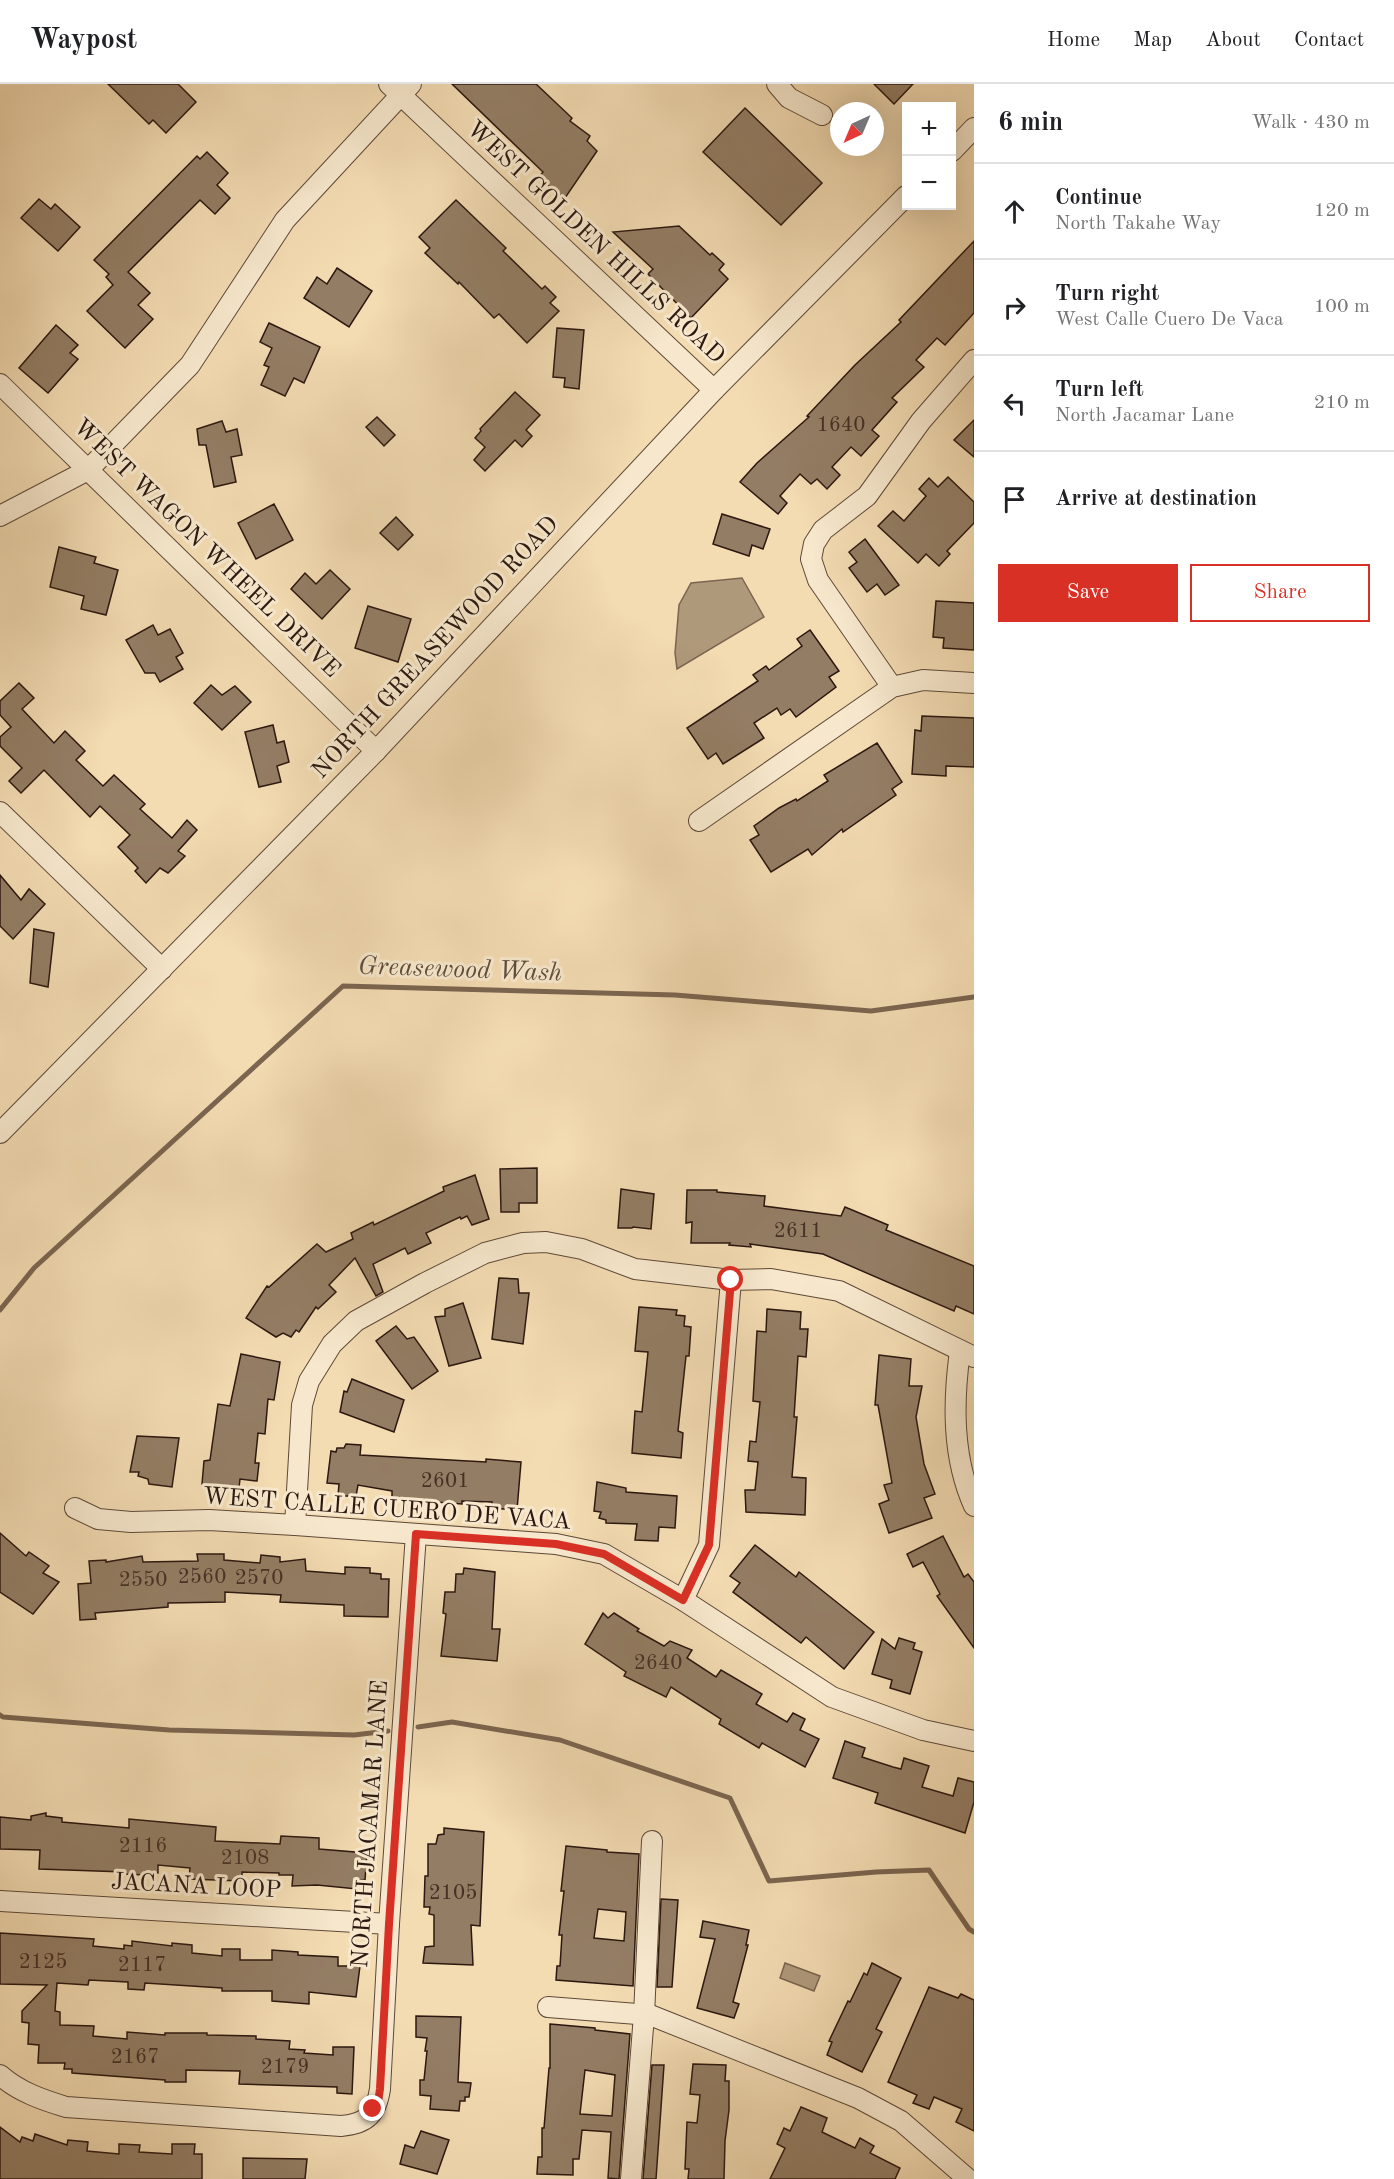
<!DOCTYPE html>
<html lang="en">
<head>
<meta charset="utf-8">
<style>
  :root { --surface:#fff; --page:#f6f6f6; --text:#202124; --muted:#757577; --line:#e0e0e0; --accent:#d93025 }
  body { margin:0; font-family:"Old Standard TT",serif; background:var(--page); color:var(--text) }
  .controls { position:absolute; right:18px; top:18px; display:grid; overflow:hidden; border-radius:0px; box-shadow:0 6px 24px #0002 }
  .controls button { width:54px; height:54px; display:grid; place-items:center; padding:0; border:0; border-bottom:2px solid var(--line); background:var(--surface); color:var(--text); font:30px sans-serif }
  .compass { position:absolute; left:830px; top:18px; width:54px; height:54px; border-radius:50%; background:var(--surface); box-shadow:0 6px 24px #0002; rotate:224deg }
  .stop { position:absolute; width:18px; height:18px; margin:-14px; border:4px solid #d93025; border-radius:50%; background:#fff }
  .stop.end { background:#d93025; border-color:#fff; box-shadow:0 2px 6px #0008 }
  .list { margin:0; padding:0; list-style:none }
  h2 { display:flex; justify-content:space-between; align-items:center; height:78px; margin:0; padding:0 24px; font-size:26px }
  h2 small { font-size:20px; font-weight:400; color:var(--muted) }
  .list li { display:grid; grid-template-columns:39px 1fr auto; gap:18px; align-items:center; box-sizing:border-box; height:96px; padding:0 24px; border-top:2px solid var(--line) }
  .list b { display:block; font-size:22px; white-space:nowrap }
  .list p { margin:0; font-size:20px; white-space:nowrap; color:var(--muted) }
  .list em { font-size:20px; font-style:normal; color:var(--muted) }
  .actions { display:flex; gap:12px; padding:18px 24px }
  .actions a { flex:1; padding:14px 0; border:2px solid var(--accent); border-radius:0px; text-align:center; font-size:21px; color:var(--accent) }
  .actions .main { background:var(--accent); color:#fff }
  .icon { flex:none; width:33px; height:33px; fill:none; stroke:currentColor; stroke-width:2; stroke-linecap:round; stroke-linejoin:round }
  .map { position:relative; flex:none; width:974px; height:2095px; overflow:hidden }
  header { display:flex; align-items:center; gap:36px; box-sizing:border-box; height:84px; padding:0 30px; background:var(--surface); border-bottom:2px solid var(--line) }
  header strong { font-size:28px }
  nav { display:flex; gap:33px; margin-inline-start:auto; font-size:21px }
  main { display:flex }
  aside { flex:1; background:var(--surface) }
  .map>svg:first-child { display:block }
  .water { fill:#af997b; stroke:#7b6550; stroke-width:1.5 }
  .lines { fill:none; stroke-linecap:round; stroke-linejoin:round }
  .stream { stroke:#7b6550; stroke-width:5 }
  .building { fill:#937d64; stroke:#2c1810; stroke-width:1.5; fill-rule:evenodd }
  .minor-casing { stroke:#5e4938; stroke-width:22 }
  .minor { stroke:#f7e8cd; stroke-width:20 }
  .route { stroke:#d93025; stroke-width:8 }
  .labels { text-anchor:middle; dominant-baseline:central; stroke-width:6; stroke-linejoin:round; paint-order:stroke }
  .number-label { font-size:21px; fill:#463125 }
  .street-label { font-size:24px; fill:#2c1810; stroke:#f7e8cd }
  .water-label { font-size:26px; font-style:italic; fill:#604c3b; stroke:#f7e8cd }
</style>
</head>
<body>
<header>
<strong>Waypost</strong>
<nav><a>Home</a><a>Map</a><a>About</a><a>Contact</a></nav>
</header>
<main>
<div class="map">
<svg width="974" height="2095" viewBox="0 0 974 2095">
  <rect width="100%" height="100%" fill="#f3dbb2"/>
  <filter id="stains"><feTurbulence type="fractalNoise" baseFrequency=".00333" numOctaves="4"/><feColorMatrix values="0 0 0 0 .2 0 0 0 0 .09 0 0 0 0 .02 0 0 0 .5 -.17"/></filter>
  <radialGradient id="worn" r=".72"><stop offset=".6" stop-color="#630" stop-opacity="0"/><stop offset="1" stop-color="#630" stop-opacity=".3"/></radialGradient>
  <g class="water">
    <path d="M742,494l22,39 -87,52 -2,-16 4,-48 12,-22z"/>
    <path d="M785,1879l35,13 -6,15 -34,-13z"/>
  </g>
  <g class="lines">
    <g class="stream">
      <path d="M0,1226l34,-42 309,-282 332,9 196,16 103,-14"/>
      <path d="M0,1631l3,2 166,13 185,5 34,-4"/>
      <path d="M418,1643l34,-5 108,18 170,58 39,83 107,-9 53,-2 40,59 5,3"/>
    </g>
  </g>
  <g class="building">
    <path d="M108,0h70l18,18 -30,31 -13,-13 -4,4z"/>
    <path d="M452,0h84l36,34 -2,3 20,15 -3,5 10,10 -32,47 -27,-20 5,-6z"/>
    <path d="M874,0h39l-19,20z"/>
    <path d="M745,24l77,75 -41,42 -78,-73z"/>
    <path d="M207,68l21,21 -11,12 13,13 -15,16 -15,-14 -72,72 22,21 -12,12 15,14 -28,29 -38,-37 26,-26 -7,-8 3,-3 -15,-14 103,-104 3,3z"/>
    <path d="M39,115l12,10 4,-5 25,23 -22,24 -37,-33z"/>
    <path d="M456,116l50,48 -3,3 39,38 3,-3 11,11 -6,6 9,8 -32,32 -28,-29 -5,4 -35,-36 -1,2 -33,-31 5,-5 -11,-11z"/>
    <path d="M679,142l31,29 2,-2 12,11 -5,6 9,9 -37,39 -43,-44 5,-5 -40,-37z"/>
    <path d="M974,157v72l-29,32 -8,-7 -21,22 8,7 -32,31 5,4 -25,28 7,6 -18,20 -10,-9 -19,20 8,8 -13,14 -10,-10 -6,5 -11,-10 -20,22 7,7 -9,11 -38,-32 17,-19 52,-46 -2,-1 48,-51 46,-43 -2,-2z"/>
    <path d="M337,184l35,23 -23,36 -45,-29 13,-21 10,7z"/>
    <path d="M269,239l51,24 -16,36 -10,-5 -9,18 -24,-11 8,-18 -5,-2 8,-17 -12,-6z"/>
    <path d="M56,241l22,20 -8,8 8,6 -30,34 -29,-25z"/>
    <path d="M557,244l27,2 -5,59 -15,-2 1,-9 -12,-1z"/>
    <path d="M515,308l25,23 -14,15 6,6 -10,11 -7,-7 -30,31 -11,-11 11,-13 -10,-9 6,-7 -1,-2z"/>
    <path d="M377,333l18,18 -11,11 -18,-19z"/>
    <path d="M974,336v37l-20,-17z"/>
    <path d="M222,337l4,11 11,-3 5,26 -11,2 5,25 -22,5 -8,-42h-7l-2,-16z"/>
    <path d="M948,393l26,25v21l-27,28 3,3 -11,12 -13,-12 -8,9 -40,-37 15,-15 11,10 22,-25 -7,-7 10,-11 9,9z"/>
    <path d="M274,420l19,36 -37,19 -18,-36z"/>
    <path d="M722,430l48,15 -7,20 -11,-4 -3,11 -36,-12z"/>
    <path d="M396,433l17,18 -15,15 -18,-17z"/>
    <path d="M865,455l34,46 -14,10 -8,-11 -10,8 -18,-24 8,-6 -8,-10z"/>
    <path d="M59,463l37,10 -2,6 24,7 -12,45 -25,-6 3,-13 -34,-9z"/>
    <path d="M330,486l20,19 -28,30 -31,-30 14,-16 11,11z"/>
    <path d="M936,517l38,2v47l-31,-2 1,-10 -11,-1z"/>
    <path d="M368,522l43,13 -13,43 -43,-14z"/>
    <path d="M153,541l5,10 12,-6 13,24 -7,4 7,12 -23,13 -5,-9h-10l-19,-33z"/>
    <path d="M810,546l29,41 -10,6 7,10 -40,30 -6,-8 -9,6 -4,-7 -23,15 10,15 -41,26 -7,-11 -8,6 -21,-31 71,-47 -5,-6 13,-9 3,4 33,-24 -5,-7z"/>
    <path d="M19,599l15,15 -12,11 32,34 11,-12 20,20 -9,9 27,26 11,-11 31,29 -5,5 32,29 15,-18 10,10 -19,21 7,5 -17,17 -8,-5 -14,15 -11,-12 3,-3 -20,-21 12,-12 -30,-29 -10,11 -46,-47 -23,23 -12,-12 13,-13 -22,-22v-9l11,-10 -11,-12v-14z"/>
    <path d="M211,601l11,10 13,-9 16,16 -29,28 -28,-27z"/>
    <path d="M922,632l52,2v49l-28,-1v10l-34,-2 3,-44 6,1z"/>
    <path d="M273,641l4,18 7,-2 5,21 -12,4 4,16 -22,5 -14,-55z"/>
    <path d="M877,659l25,39 -10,7 4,6 -53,37 -1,-3 -30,26 -4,-6 -37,23 -21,-32 9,-5 -5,-9 25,-18 17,-9 1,2 31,-20 -4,-6z"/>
    <path d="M0,791l21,25 8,-11 16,15 -32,35 -13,-13z"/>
    <path d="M34,845l20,4 -6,54 -18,-4z"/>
    <path d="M537,1084v35h-18v9h-18l-1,-43z"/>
    <path d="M475,1091l14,44 -17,6 -5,-9 -6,3 -1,-2 -34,16 5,10 -23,11 -3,-6 -32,16 10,28 -7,4 -21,-38 -26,27 7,7 -18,17 -2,-2 -17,25 -3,-2 -5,7 -8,-4 -7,4 -30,-19 21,-32 2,1 48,-43 9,8 27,-13 -2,-6 22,-11 1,3 70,-34 -1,-4z"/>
    <path d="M621,1105l33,5 -3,35 -18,-2 -1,1h-14z"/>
    <path d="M687,1106h30v2l48,4 -1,10 77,10 4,-9 43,18 -2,5 88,36v48l-18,-8 -2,5 -131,-57 -73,-10 1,3 -22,-2 1,-2h-39l1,-21 -6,1z"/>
    <path d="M499,1194l19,1 1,14h10l-6,51 -31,-5z"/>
    <path d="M463,1219l18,55 -32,8 -14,-49 10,-1v-7z"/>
    <path d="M639,1223l38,3 -1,5 9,1 -1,10 7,1 -2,29h-3l-8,75 5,2 -2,25 -49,-5 3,-42 7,1 6,-60 -13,-1z"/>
    <path d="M767,1225l34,3 -1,17h8l-2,28 -8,-1 -4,61h3l-5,60 14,1 -1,37 -59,-3 -1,-22h10l3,-28 -10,-1 2,-20 6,1 4,-40 -7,-1 4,-70 9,1z"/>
    <path d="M396,1242l11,13 7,-2 24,34 -26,18 -36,-48z"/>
    <path d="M241,1270l39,8 -6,38 -6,-1 -3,35 -7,-1 -3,30h4l-2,18 -17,-2 -1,9 -37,-4 2,-23 6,-1 8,-56 12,2z"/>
    <path d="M879,1271l32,4 -2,27h13l-6,31 8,47 11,30 -11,4 8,20 -43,15 -10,-29 10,-4 -5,-15 8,-2 -14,-78h-3z"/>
    <path d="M352,1295l52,21 -10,32 -54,-20 4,-21 3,1z"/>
    <path d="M137,1352l42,2 -7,49 -23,-3 -1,-5 -10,-3 1,-4h-9z"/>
    <path d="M346,1360l15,1 -1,10 126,7v-3l35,3 -4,48 -26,-2 1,-6 -30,-1v3l-70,-5v-8l-34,-6 -2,11h-18l1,-12 -12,-1 4,-32 5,1 1,-4h7z"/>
    <path d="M597,1398l29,6v4l51,4 -2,32 -16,-1 -1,14 -23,-1 2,-16 -31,-1v-3l-7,-2 2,-6 -7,-1z"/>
    <path d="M0,1449l26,23 3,-4 20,14 -6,7 16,9 -26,32 -33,-22z"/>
    <path d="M943,1452l21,41 4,-3 6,8v66l-37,-52 3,-2 -17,-32 -10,5 -6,-13z"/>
    <path d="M755,1461l41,32 3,-5 75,60 -30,37 -38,-32 -5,6 -68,-51 7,-9 -10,-7z"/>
    <path d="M197,1470h27v6l36,3 1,-8 19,2v5l25,-3 1,12 39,3v-7l25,1v5l11,1v5h8l-1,38 -44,-1v-11l-64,-3 1,-7 -56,-3v10l-57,1v4l-73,6 1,6 -16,1 -2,-36 13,-1 -2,-22 17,-1v2l36,-6 1,6 55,-1z"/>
    <path d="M464,1484l31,4 -3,57h8l-3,32 -56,-5 5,-42 -3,-1 2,-21h10l1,-18h7z"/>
    <path d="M603,1529l5,5 6,-5 25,16 -2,2 27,15 6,-5 22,9 -5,8 29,19 5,-7 41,24 -6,10 31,18 6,-9 12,6 -5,11 19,9 -14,28 -43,-24 -3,5 -40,-24 2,-5 -50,-32 -5,10 -42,-21 2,-4 -41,-28z"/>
    <path d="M899,1554l16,5 -2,6 9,3 -12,42 -20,-6 2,-8 -20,-6 10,-35 13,10z"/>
    <path d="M845,1657l20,7 -3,9 31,10 8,2 3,-11 25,8 -7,21 31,9 5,-18 16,4v20l-9,31 -90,-30 3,-10 -45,-15z"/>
    <path d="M46,1729v3l16,2v4l67,6v-9l87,8 -1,14 65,3 1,-8 38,2v11l48,4 -2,27h-7l-1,9 -40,-4 -25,1 1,-11h-14v-2l-37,-1v9l-53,-2 1,-11 -32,-3v8l-13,-2 -1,4 -19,-1v-2l-86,-3 1,-19 -40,-1v-32l31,3v-4z"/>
    <path d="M444,1744l40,4 -4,94 -9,-1 2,40 -50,-2 2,-16 9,-1v-31l-5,-1 1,-7h-6l1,-31h3v-32h8l2,-9 6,-1z"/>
    <path d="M566,1762l41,4v2l32,2 -6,132 -77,-6 1,-14h3l2,-31h-3l5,-44h-3zM598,1825l28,3 -2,29 -30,-3z"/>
    <path d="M661,1815l17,1 -6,87h-15z"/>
    <path d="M703,1837l46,9 -3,15h2l-15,57 6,2 -5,14 -37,-10 18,-69 -15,-2z"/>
    <path d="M0,1849l94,6 -1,7 31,3v-4l8,1v-5l40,5v-3l20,2v8l30,3v-7h18v11h32v-10l26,2v3l40,2v9h22l-4,31 -47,-5v12l-37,-3v-10h-50v-3l-77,-5 -1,7 -16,-1v-7l-39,-2 -1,5 -31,-2 -2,28 5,1v13l34,1 -1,10 34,3v-7l38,3v-2h42v2l49,1v3l34,2 -1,8 16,1 -1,3 29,2v-8h21l-2,47 -15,-1v-6l-98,-3 1,-13 -54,-1v12h-21v-2l-93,-7v-4h-8l1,-6h-27l1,-18 -11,-1 1,-21 -7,-1v-11l25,-26 -47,-1z"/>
    <path d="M872,1879l29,15 -25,51 6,3 -20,40 -35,-17 5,-13 -3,-1 19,-40 2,1 14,-29 3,2z"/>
    <path d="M929,1903l29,11 3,-4 13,6v131l-18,-9 6,-13 -28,-12 -5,12 -16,-6 4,-8 -29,-13z"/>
    <path d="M416,1932l45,1 -3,65 13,1 -2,14h-4v4h-5l-1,10 -29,-2 1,-13 -11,-1v-15h4l3,-29h-2l2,-13 -11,-1z"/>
    <path d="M550,1940l45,4v2l35,4 -11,145 -11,-1 3,-46 -29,-2 -3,29h-6v16l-36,-1 1,-17h4v-29h2l5,-60h1zM585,1986l30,5 -3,41 -32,-2z"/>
    <path d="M693,1980l33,1 -1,16h4v29l-4,31 -1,38h-36l1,-10h-4l2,-47 10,1 3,-28 -10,-1z"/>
    <path d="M652,1981h12l-8,114h-13z"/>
    <path d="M801,2023l26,11 -5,14 33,16 5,-10 14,8 -4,7 30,15 -5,11h-125l15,-31 -8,-4 7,-16 6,3z"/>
    <path d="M0,2043l20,15 2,-5 11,4 2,-7 32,11 1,-5 20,2 -1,9 32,3v-10l21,1 -1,7 33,2v-10h23l-1,10h8v25h-202z"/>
    <path d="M421,2047l28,9 -12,34 -37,-10 5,-19 9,3z"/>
    <path d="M243,2074l64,1 -2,20h-62z"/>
  </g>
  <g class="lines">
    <defs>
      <g id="minor">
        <path d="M389,0l325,306"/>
        <path d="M777,0l12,14 33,17"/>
        <path d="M952,67l22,-23"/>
        <path d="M0,300l376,367"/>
        <path d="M0,432l88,-46 102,-105 95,-145 126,-136"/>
        <path d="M892,603l-74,-107 -7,-21 3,-15 9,-14 44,-34 54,-75 53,-61"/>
        <path d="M0,728l162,157"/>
        <path d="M699,737l193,-134 31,-7 51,3"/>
        <path d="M0,1049l376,-382 338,-361 192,-194"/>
        <path d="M960,1267c-7,51 -8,106 14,155"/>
        <path d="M75,1424l23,11 33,3 78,-2 86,5 261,19 48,10 79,46 149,97 91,33 51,11"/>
        <path d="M295,1441l7,-120 7,-24 23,-37 24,-23 69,-38 60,-30 38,-10 23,-1 36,7 53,20 96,11 40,-1 68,12 135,66"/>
        <path d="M683,1516l26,-55 22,-265"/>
        <path d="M0,1817l389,23"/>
        <path d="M548,1923l102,8 208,83 43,23 67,58"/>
        <path d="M0,1991c19,17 43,25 66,32l275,19c25,-2 35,-11 39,-37l9,-165 27,-390"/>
        <path d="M631,2095l13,-164 8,-174"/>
      </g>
    </defs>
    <use href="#minor" class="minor-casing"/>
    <use href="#minor" class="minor"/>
  </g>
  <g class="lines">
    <path class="route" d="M373,2025l5,-7 2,-13 9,-165 27,-390 140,10 48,10 79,46 26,-55 22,-265"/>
  </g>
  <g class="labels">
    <g class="number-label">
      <text x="841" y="341">1640</text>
      <text x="798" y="1147">2611</text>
      <text x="445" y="1397">2601</text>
      <text x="202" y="1493">2560</text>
      <text x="259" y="1494">2570</text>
      <text x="143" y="1496">2550</text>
      <text x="658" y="1579">2640</text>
      <text x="143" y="1762">2116</text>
      <text x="245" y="1774">2108</text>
      <text x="453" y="1809">2105</text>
      <text x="43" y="1878">2125</text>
      <text x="142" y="1881">2117</text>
      <text x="135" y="1973">2167</text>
      <text x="285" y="1983">2179</text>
    </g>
    <g class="street-label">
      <text transform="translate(595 159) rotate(43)">WEST GOLDEN HILLS ROAD</text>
      <text transform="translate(206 465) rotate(44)">WEST WAGON WHEEL DRIVE</text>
      <text transform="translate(436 564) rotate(-47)">NORTH GREASEWOOD ROAD</text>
      <text transform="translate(387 1426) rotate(4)">WEST CALLE CUERO DE VACA</text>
      <text transform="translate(371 1740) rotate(-86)">NORTH JACAMAR LANE</text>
      <text transform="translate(196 1803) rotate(3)">JACANA LOOP</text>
    </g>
    <g class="water-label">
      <text transform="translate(460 886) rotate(2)">Greasewood Wash</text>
    </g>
  </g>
  <rect width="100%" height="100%" filter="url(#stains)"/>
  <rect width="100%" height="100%" fill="url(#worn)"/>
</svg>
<div class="controls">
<button>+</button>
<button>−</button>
</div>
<svg class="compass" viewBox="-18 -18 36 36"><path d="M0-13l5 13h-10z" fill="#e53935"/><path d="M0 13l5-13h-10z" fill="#757577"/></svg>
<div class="stop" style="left:731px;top:1196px"></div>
<div class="stop end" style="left:373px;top:2025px"></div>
</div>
<aside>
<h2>6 min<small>Walk · 430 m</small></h2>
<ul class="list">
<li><svg class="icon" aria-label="ahead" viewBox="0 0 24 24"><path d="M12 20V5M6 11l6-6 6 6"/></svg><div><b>Continue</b><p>North Takahe Way</p></div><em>120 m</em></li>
<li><svg class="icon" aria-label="right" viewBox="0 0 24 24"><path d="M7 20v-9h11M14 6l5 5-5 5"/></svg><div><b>Turn right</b><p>West Calle Cuero De Vaca</p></div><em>100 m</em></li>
<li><svg class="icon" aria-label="left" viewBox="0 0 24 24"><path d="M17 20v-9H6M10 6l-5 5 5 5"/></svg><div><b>Turn left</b><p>North Jacamar Lane</p></div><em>210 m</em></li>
<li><svg class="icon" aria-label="arrive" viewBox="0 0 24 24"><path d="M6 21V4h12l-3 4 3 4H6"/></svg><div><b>Arrive at destination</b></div></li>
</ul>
<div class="actions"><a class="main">Save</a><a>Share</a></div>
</aside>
</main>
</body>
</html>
